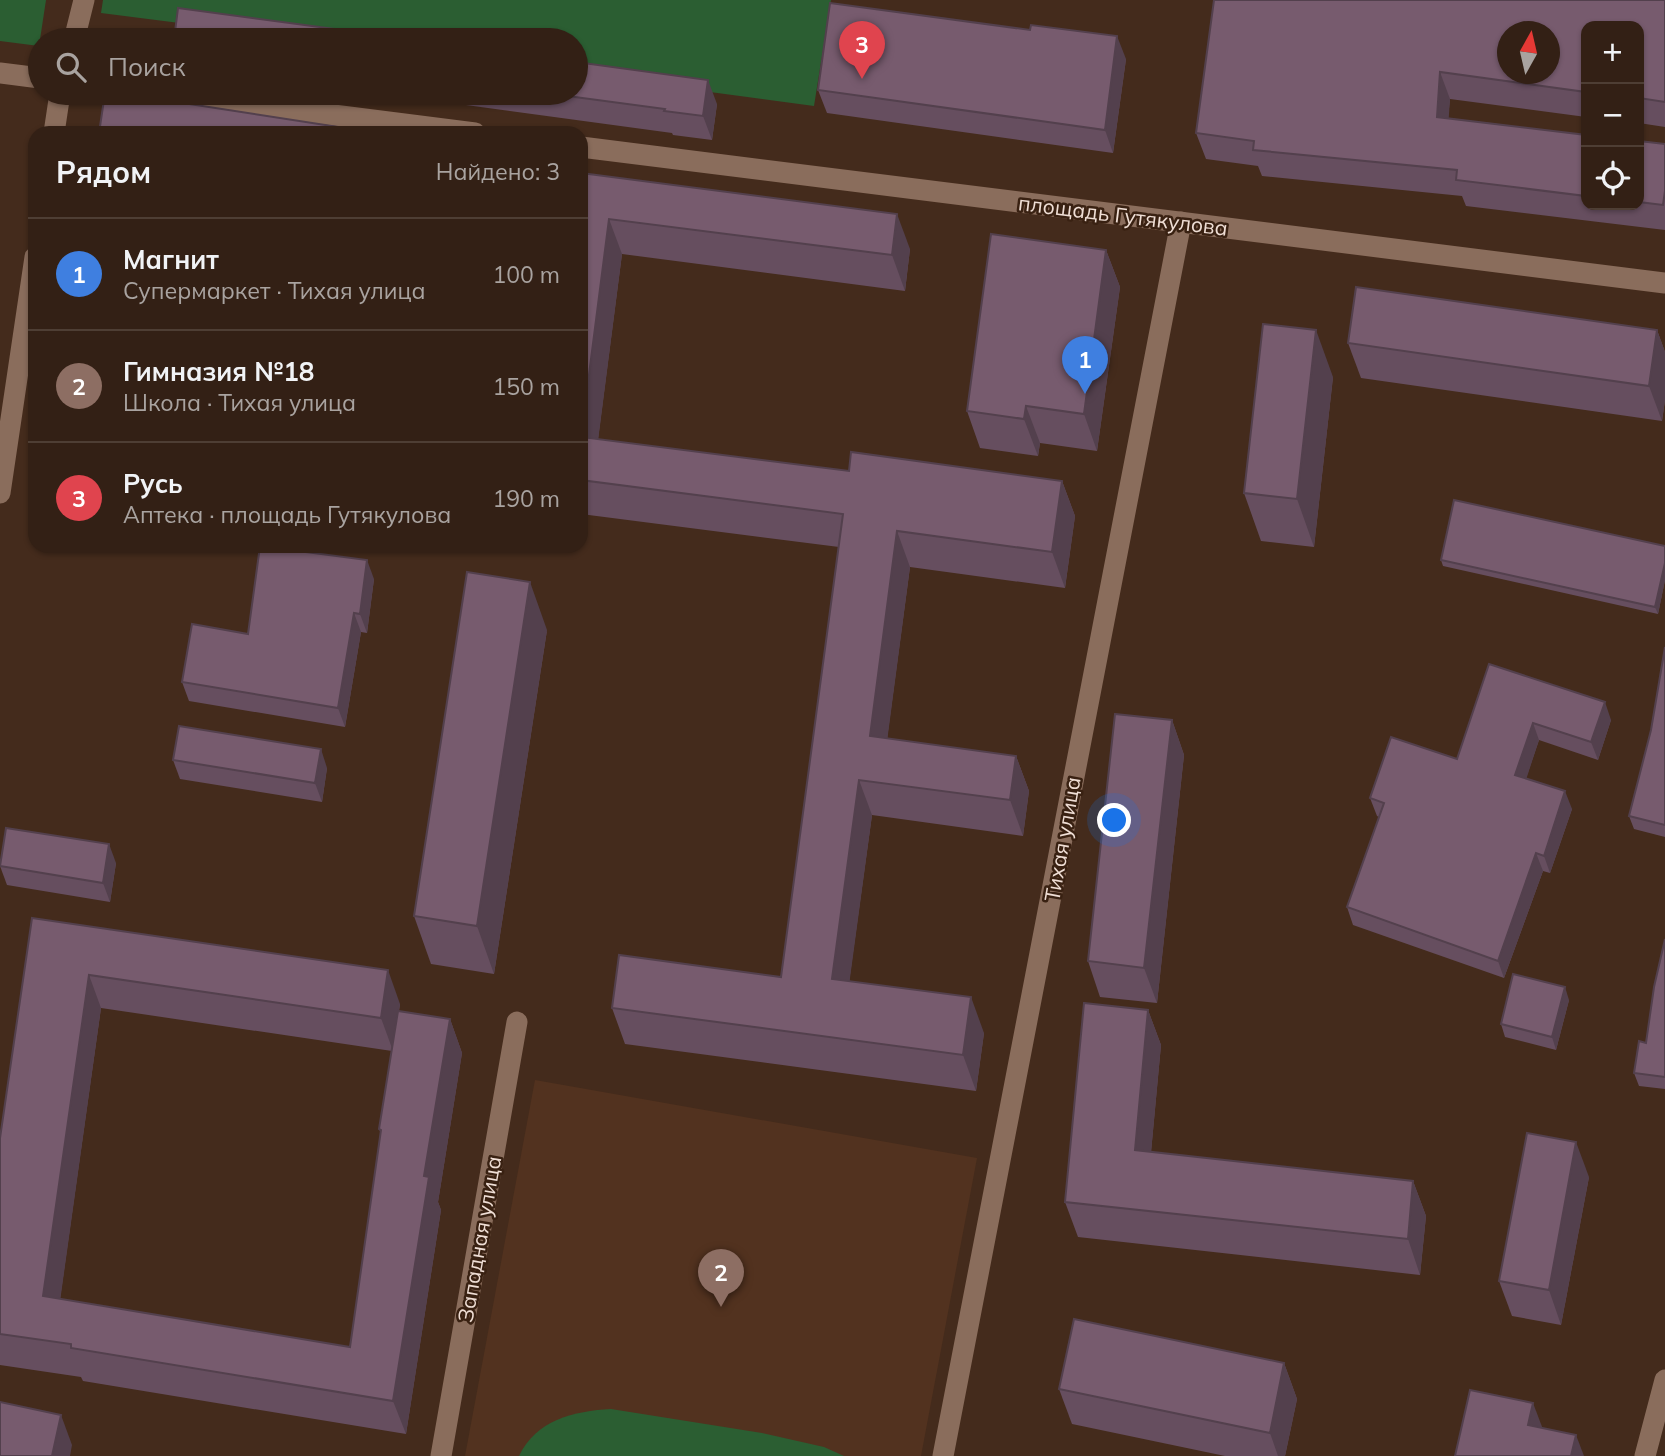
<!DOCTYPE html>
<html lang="ru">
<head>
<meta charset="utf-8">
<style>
  :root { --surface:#332015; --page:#3b281e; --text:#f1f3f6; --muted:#a9a3a0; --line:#4e3e34; --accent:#bbc044 }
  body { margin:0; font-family:Mulish,sans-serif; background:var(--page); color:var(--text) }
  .controls { position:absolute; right:21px; top:21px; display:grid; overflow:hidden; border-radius:14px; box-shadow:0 2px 5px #0004 }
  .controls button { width:63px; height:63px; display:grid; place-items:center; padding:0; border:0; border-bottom:2px solid var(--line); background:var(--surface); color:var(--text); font:35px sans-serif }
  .compass { position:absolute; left:1497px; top:21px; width:63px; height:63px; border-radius:50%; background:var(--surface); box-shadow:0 2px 5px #0004; rotate:8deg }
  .you { position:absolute; left:1115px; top:821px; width:24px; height:24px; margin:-18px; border:5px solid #fff; border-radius:50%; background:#1a73e8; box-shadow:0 0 0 10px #1a73e833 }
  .badge { display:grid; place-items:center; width:46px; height:46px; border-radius:50%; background:var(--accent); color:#fff; font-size:23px; font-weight:700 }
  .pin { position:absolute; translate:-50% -58px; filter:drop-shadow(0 2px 4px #0008) }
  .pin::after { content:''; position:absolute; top:37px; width:24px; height:21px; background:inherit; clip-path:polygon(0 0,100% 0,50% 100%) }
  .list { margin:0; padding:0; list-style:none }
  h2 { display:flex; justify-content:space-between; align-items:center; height:91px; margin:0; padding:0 28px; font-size:30px }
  h2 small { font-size:23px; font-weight:400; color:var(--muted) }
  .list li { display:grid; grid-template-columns:46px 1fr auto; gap:21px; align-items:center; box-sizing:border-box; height:112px; padding:0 28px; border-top:2px solid var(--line) }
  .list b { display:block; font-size:26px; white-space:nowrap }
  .list p { margin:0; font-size:23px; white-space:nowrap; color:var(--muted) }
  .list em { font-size:23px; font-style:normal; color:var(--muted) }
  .icon { flex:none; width:38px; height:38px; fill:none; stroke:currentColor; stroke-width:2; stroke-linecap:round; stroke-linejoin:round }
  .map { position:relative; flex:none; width:1665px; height:1456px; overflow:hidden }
  .search { position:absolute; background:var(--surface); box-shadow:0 2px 5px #0004; left:28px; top:28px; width:560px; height:77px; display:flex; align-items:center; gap:18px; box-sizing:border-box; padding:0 24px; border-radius:38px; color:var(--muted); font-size:26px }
  .panel { position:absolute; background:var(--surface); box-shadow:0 2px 5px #0004; left:28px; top:126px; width:560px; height:427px; border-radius:21px }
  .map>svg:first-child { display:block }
  .built { fill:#52321f }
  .green { fill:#2b5e32 }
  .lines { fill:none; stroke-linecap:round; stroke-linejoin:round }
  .street { stroke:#8a6d5c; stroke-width:21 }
  .secondary { stroke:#8a6d5c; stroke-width:21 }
  .wall { fill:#664e5f; fill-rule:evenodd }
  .shaded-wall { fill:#53404d }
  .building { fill:#775b6e; stroke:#53404d; stroke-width:2; fill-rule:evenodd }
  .labels { text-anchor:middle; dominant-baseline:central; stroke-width:5; stroke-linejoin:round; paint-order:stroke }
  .street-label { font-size:21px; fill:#efded5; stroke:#392112 }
</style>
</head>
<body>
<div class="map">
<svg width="1665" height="1456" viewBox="0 0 1665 1456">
  <rect width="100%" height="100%" fill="#442b1c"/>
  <path class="built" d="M535,1080l442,78 -56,298h-456z"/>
  <g class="green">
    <path d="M0,0h46l-7,46 -39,-5z"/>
    <path d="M103,0h728l-17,106 -238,-32v-34h-263l-212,-27z"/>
    <path d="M611,1409l151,24 62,14 20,9h-325c17,-36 55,-45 92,-47z"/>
  </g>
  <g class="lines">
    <g class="street">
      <path d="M441,1456l76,-434"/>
      <path d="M943,1456l238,-1234"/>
    </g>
    <g class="secondary">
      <path d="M74,40l10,-40"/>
      <path d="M0,73l40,5"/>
      <path d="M161,93l314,40"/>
      <path d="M54,133l6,-40"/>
      <path d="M581,147l1084,136"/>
      <path d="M0,493l35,-236"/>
      <path d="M1645,1456l20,-76"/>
    </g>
  </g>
  <g class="wall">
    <path d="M1665,0v127l-26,-4v-97h-53v91l-136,-18 -2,19 138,17v70h53v-64l26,3v86l-199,-24 -4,-10 -200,-20 -4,-10 -52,-7 -10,-26z"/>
    <path d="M1126,59l-13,94 -286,-40 -9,-23z"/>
    <path d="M378,93h198l141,11 -5,36 -39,-5 -1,-2z"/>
    <path d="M581,173l329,76 -5,42 -283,-37 -24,185 251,32 213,10 13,35 -10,72 -155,-21 -23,172 129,17 13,35 -6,45 -151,-21 -23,167 135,51 -8,58 -351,-47 -13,-36 169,-31 58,-430 -258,-33z"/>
    <path d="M1106,250l14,37 -23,164 -57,-8 -2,13 -58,-8 -13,-37z"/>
    <path d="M1657,330l8,22v48l-3,21 -301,-43 -13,-35z"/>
    <path d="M1333,377l-19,170 -53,-6 -17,-48z"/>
    <path d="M1665,546v34l-7,34 -215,-48 -2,-6z"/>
    <path d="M374,579l-7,54 -6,-1 -16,95 -156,-26 -7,-19 66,-48z"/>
    <path d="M547,630l-53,344 -63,-10 -17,-48z"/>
    <path d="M1665,647v190l-31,-8 -5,-13 22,-86z"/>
    <path d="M1489,664l122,56 -13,40 -59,-20 -13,38 46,31 -22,64 -7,-2 -39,107 -151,-53 -6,-18 32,-90 -2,-1 -7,-18 87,-39z"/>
    <path d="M1172,720l12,35 -27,248 -57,-6 -12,-36z"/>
    <path d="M173,760l154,8 -5,34 -142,-23z"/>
    <path d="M116,863l-6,39 -103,-17 -7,-19z"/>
    <path d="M32,918l368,86 -1,7 51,8 12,34 -24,149 3,8 -35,224 -323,-53 -2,-4 -81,-12v-227zM101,1008l291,43 -13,78 2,5 -31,213 -290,-48z"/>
    <path d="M1665,939v150l-26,-3 -5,-13 12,-30z"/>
    <path d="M1569,1000l-13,50 -51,-13 -4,-13z"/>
    <path d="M1148,1010l13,35 -10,107 262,29 13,35 -6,59 -342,-38 -13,-35z"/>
    <path d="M1589,1177l-28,148 -49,-9 -13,-35z"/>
    <path d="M1284,1363l13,36 -12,57h-60l-153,-32 -13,-35z"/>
  </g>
  <g class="shaded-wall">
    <path d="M1117,36l9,23 -13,94 -8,-23z"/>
    <path d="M1440,72l10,27 -3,44 -10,-26z"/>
    <path d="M708,80l9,24 -5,36 -9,-24z"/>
    <path d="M897,214l13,35 -5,42 -13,-36z"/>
    <path d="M609,219l13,35 -28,218 -13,-35z"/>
    <path d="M1106,250l14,37 -23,164 -13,-37z"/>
    <path d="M1316,330l17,47 -19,170 -17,-48z"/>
    <path d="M1657,330l8,22v48l-3,21 -13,-35z"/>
    <path d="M1026,406l14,37 -2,13 -14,-37z"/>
    <path d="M1062,481l13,35 -10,72 -13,-36z"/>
    <path d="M897,531l13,36 -27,205 -13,-36z"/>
    <path d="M367,560l7,19 -7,54 -7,-19z"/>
    <path d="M1665,563v17l-7,34 -3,-7z"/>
    <path d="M530,582l17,48 -53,344 -17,-48z"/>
    <path d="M354,613l7,19 -16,95 -7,-19z"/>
    <path d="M1605,702l6,18 -13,40 -7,-18z"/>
    <path d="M1172,720l12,35 -27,248 -13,-35z"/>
    <path d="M1533,723l6,17 -17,52 -7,-17z"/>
    <path d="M321,749l6,19 -5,34 -7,-19z"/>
    <path d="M1016,756l13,35 -6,45 -13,-36z"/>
    <path d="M859,780l13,35 -27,200 -13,-36z"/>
    <path d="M1565,791l7,18 -22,64 -6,-17z"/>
    <path d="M109,844l7,19 -6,39 -7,-19z"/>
    <path d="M1536,853l7,18 -39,107 -6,-17z"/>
    <path d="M388,970l12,34 -7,47 -12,-33z"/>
    <path d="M89,975l12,33 -45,322 -13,-34z"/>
    <path d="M1565,987l4,13 -13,50 -4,-13z"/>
    <path d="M971,997l13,36 -8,58 -13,-36z"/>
    <path d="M1148,1010l13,35 -13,140 -13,-35z"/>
    <path d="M450,1019l12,34 -24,149 3,8 -35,224 -13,-33 31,-225z"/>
    <path d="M1576,1142l13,35 -28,148 -12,-35z"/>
    <path d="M1413,1181l13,35 -6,59 -12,-36z"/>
    <path d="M1284,1363l13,36 -12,57h-7l-8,-23z"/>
    <path d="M1533,1403l11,29 -16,-7z"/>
    <path d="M61,1415l11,30 -2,11h-18z"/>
    <path d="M1576,1435l8,21h-13z"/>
  </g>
  <g class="building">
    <path d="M1214,0h451v102l-26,-4v-72h-53v66l-146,-20 -3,45 149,18v61l-130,-16 1,-10 -204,-20 1,-9 -58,-8zM1508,32h42v42h-42z"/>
    <path d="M830,3l200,27 1,-5 86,11 -12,94 -287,-40z"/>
    <path d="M178,8l239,32h-243z"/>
    <path d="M576,62l132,18 -5,36 -39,-5 1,-2 -120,-16h31z"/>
    <path d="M105,93h13l259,40h-278z"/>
    <path d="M1639,141l26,3v47l-2,14 -24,-3z"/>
    <path d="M581,173l316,41 -5,41 -283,-36 -28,218 268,34 2,-19 211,29 -10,71 -155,-21 -27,205 146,20 -6,44 -151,-20 -27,199 139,18 -8,58 -351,-47 7,-53 162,22 62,-463 -262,-34z"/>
    <path d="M991,234l115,16 -22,164 -58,-8 -2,13 -57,-8z"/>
    <path d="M1356,287l301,43 -8,56 -301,-43z"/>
    <path d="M1263,324l53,6 -19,169 -53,-6z"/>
    <path d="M1454,500l211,46v17l-10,44 -214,-47z"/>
    <path d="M260,546l107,14 -7,54 -6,-1 -16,95 -156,-26 10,-58 56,10z"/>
    <path d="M467,572l63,10 -53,344 -63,-10z"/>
    <path d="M1665,647v178l-36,-9 22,-86z"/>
    <path d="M1489,664l116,38 -14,40 -58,-19 -18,52 50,16 -21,65 -8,-3 -38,108 -151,-54 37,-104 -14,-5 21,-61 66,22z"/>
    <path d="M1115,714l57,6 -28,248 -56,-7z"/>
    <path d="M179,726l142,23 -6,34 -142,-23z"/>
    <path d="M6,828l103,16 -6,39 -103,-17z"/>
    <path d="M32,918l356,52 -7,48 -292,-43 -46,321 307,51 31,-217 -2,-1 19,-118 52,8 -26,157 5,1 -36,224 -322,-53v-4l-71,-10v-196z"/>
    <path d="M1665,939v138l-31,-4 5,-32 7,2 8,-56z"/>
    <path d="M1513,974l52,13 -13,50 -51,-13z"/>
    <path d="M1084,1003l64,7 -13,140 278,31 -5,58 -343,-37z"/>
    <path d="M1527,1133l49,9 -27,148 -50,-9z"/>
    <path d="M1074,1319l210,44 -14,70 -211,-44z"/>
    <path d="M1470,1390l63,13 -5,22 48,10 -5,21h-116z"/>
    <path d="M0,1402l61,13 -9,41h-52z"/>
  </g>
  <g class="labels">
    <g class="street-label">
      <text transform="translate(1123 215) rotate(7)">площадь Гутякулова</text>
      <text transform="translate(1062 839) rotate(-80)">Тихая улица</text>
      <text transform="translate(479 1239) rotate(-80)">Западная улица</text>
    </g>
  </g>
</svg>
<div class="controls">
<button>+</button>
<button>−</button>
<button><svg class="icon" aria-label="locate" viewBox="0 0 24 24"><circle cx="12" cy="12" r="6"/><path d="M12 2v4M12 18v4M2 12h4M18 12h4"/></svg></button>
</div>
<svg class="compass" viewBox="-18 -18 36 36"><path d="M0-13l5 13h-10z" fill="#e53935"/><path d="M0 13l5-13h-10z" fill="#a9a3a0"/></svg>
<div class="you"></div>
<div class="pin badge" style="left:1085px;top:394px;background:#3f7fe0">1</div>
<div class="pin badge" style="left:721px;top:1307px;background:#8d6e63">2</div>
<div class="pin badge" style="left:862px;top:79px;background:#e0444e">3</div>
<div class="search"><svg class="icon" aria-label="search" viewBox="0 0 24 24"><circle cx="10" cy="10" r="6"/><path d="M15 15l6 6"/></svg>Поиск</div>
<section class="panel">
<h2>Рядом<small>Найдено: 3</small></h2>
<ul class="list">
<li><span class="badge" style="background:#3f7fe0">1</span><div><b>Магнит</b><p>Супермаркет · Тихая улица</p></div><em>100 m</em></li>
<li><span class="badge" style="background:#8d6e63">2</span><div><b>Гимназия №18</b><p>Школа · Тихая улица</p></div><em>150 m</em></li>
<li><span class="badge" style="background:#e0444e">3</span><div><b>Русь</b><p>Аптека · площадь Гутякулова</p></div><em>190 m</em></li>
</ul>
</section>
</div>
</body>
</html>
